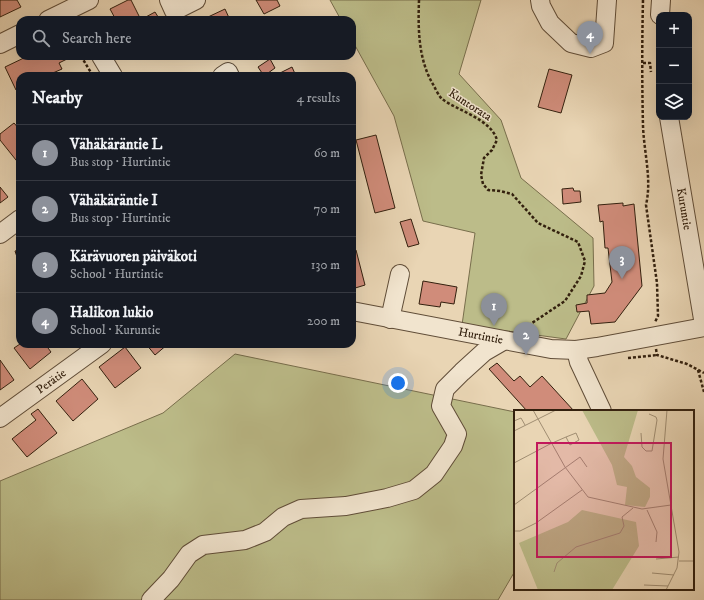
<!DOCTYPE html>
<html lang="en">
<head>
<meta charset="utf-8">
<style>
  :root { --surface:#171b24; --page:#20242c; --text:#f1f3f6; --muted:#9ea1a6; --line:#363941; --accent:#8c9099 }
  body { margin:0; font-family:"IM FELL DW Pica",serif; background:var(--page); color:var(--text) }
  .controls { position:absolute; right:12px; top:12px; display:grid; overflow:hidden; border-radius:8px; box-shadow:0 4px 16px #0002 }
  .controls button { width:36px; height:36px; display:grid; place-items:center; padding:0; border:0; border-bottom:1px solid var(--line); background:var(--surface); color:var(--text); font:20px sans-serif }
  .you { position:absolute; left:398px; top:383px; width:14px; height:14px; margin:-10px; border:3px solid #fff; border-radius:50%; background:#1a73e8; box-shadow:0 0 0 6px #1a73e833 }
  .badge { display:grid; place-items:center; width:26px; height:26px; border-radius:50%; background:var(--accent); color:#fff; font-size:13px; font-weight:700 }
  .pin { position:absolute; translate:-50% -33px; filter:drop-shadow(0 1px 2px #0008) }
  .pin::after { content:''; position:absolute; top:21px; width:14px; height:12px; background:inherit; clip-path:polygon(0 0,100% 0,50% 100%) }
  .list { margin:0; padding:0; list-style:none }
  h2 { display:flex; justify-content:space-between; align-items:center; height:52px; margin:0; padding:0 16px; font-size:17px }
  h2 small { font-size:13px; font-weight:400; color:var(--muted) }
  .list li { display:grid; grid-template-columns:26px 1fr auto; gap:12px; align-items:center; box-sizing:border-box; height:56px; padding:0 16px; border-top:1px solid var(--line) }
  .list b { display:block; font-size:15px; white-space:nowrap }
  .list p { margin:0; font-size:13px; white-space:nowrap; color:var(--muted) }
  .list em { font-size:13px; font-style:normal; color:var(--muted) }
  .icon { flex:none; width:22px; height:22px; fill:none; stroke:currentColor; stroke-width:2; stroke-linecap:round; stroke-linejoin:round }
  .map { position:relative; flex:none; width:704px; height:600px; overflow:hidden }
  .search { position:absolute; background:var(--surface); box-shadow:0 4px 16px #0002; left:16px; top:16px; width:340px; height:44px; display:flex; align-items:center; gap:10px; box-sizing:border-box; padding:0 14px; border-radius:12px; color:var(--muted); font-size:15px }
  .panel { position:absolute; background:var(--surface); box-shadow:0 4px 16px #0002; left:16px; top:72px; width:340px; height:276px; border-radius:12px }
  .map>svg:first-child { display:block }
  .green { fill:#bcbc89; stroke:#786e4c }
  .building { fill:#d08c7a; stroke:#33200e }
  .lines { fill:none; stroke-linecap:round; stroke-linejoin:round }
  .minor-casing { stroke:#604d38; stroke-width:20 }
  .path { stroke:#33200e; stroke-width:2.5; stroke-dasharray:3 2; stroke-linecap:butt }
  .minor { stroke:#f1e4ce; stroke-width:18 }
  .labels { text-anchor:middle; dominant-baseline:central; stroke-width:3; stroke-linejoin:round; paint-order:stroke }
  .street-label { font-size:12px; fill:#33200e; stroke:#f1e4ce }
  .inset-road { fill:none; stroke:#a08d72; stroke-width:1 }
  .view { fill:#c2185b; fill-opacity:0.15; stroke:#c2185b; stroke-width:2 }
  .inset-edge { fill:none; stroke:#33200e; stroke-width:2 }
</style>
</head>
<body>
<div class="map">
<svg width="704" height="600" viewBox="0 0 704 600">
  <rect width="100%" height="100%" fill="#e9d5b4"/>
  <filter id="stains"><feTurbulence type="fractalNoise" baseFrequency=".005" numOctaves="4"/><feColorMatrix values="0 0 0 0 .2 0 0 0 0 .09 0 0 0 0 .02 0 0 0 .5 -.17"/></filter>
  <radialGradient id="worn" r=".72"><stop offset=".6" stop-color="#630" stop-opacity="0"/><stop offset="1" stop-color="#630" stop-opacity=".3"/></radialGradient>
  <g class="green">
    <path d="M330,0h151l-22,74 42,46 20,58 72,60 1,48 -28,53 -104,-14 13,-92 -52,-12 -29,-105 -42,-76v-20h-11z"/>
    <path d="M235,354l280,58v159l-17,29h-498v-119l163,-68z"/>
  </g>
  <g class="building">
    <path d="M0,0h17l4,7 -21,10z"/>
    <path d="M128,0h3l10,20h-25l-6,-11z"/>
    <path d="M256,0h21l3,6 -16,8z"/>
    <path d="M225,9l5,11h-21l-1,-3z"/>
    <path d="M155,12l5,8h-15l-1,-2z"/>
    <path d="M28,56h45l-14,7 3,6 -16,7h-26v12l-4,2 -11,-23z"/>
    <path d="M270,59l5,9 -11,8 -6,-9z"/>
    <path d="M292,67l4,9h-22z"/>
    <path d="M549,69l23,6 -11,38 -23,-6z"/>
    <path d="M14,123l6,7v35l-20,-25v-6z"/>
    <path d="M376,135l19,73 -20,5 -19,-73z"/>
    <path d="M0,187l8,10 -8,6z"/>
    <path d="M573,188l1,3h6l1,11 -18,2 -1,-15z"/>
    <path d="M623,203v3l11,-2 8,82 -27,36 -24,2 -2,-13 -12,1 -1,-7 11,-2v-8l18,-2 7,-11 -4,-34h-3l-2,-27 -3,1 -2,-17z"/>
    <path d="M411,219l8,25 -11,3 -8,-25z"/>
    <path d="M20,250v16l-5,-15z"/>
    <path d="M356,250l9,35 -13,4v-38z"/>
    <path d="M423,281l34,6 -3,17 -13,-2 -1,5 -21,-3z"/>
    <path d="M20,344h5l2,3 4,-3h14l6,8 -21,17 -16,-21z"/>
    <path d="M146,344h22l-13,11z"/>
    <path d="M125,347l16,21 -26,20 -16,-21z"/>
    <path d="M0,360l14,20 -14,10z"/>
    <path d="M497,363l17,18 6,-5 10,11 12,-11 32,35h-47l-38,-42z"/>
    <path d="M82,379l16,20 -25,22 -17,-20z"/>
    <path d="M38,409l19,24 -30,24 -15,-18 24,-19 -5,-6z"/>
  </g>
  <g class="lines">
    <defs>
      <g id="minor">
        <path d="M169,0l5,11 22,-11"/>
        <path d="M540,0l1,6 9,17 21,20 20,5 13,-5 3,-43"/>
        <path d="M660,15l1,-15"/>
        <path d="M48,20l41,-20"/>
        <path d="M0,44l20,-10"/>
        <path d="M101,56l12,20"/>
        <path d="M222,76l6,-4 2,4"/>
        <path id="s1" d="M669,117l35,208"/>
        <path d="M0,234l20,-15"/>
        <path id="s2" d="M352,311l199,38 25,1 21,-3 107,-20"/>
        <path d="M390,319l10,-45"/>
        <path d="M576,350l3,12 23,49"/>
        <path id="s3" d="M0,418l102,-74"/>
        <path d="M151,600l20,-21 18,-25 14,-9 42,-5 20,-8 18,-15 18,-8 45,-3 41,-8 27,-8 20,-16 19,-28 4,-12 -16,-28 4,-17 17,-17 22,-20 19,-11"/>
      </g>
    </defs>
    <use href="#minor" class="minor-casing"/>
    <g class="path">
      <path d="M419,0c-1,29 -1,60 15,86 2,4 5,10 8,13 16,12 49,20 55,41l-5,10 -8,8 -3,17 2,9 5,6 12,1 12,3 26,29 40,19 7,19 -4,15 -16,25 -42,28"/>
      <path d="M643,0c-1,42 -1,84 0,126 1,27 9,53 3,79l11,78 1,33 -3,6"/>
      <path d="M81,56l12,20"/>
      <path d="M643,63h7l1,9"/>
      <path d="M656,349l1,6 30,9 17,9"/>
      <path d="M628,358l29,-3"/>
      <path d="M698,370l6,22"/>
    </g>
    <use href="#minor" class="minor"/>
  </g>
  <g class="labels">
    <g class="street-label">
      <text transform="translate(470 105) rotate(33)">Kuntorata</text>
      <text stroke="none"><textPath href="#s1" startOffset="93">Kuruntie</textPath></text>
      <text stroke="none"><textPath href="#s2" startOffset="131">Hurtintie</textPath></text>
      <text stroke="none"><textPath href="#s3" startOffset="63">Perätie</textPath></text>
    </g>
  </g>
  <g transform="translate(514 410)">
    <rect width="180" height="180" fill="#e9d5b4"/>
    <path d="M68,0h56l-14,47 8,9 4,11 14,11v9l-5,10 -20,-2 2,-18 -10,-2 -5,-20zM68,100l54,12 3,24 -27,44h-74l-19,-47 49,-21z" fill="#bcbc89"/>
    <path class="inset-road" d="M19,0l32,57 23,30 54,12 29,-4M0,11l7,-3 4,7M0,21l42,-21M127,23l1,14 4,4h6l5,-31 -1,-3 -7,-3M0,53l36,-19 16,-7 10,-4 3,7 -9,5 -4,-8M0,95l66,-48 7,10M133,100l10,22 -1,10M0,121h6l16,-8 46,-33M142,149l23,-2M165,151h15M40,162l3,-9 19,-16 44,-14 4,-7 -2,-9 11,-9M138,163l22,2M130,175l24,1M152,180l11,-22 2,-16 -16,-93 4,-49"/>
    <path class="view" d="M23,33h134v114h-134z"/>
    <rect width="180" height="180" class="inset-edge"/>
  </g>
  <rect width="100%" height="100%" filter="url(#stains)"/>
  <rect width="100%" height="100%" fill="url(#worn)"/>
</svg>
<div class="controls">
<button>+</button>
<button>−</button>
<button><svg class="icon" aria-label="layers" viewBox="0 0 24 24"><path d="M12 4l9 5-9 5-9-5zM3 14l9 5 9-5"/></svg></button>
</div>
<div class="you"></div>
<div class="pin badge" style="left:494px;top:326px">1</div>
<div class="pin badge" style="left:526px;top:355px">2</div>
<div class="pin badge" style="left:622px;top:279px">3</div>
<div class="pin badge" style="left:590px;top:54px">4</div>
<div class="search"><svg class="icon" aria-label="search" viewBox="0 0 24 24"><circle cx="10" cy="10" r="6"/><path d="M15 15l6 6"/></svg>Search here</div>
<section class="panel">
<h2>Nearby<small>4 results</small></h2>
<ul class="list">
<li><span class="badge">1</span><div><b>Vähäkäräntie L</b><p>Bus stop · Hurtintie</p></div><em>60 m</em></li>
<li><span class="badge">2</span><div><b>Vähäkäräntie I</b><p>Bus stop · Hurtintie</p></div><em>70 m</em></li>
<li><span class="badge">3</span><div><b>Kärävuoren päiväkoti</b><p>School · Hurtintie</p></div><em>130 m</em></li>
<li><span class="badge">4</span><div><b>Halikon lukio</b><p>School · Kuruntie</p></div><em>200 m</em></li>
</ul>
</section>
</div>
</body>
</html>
